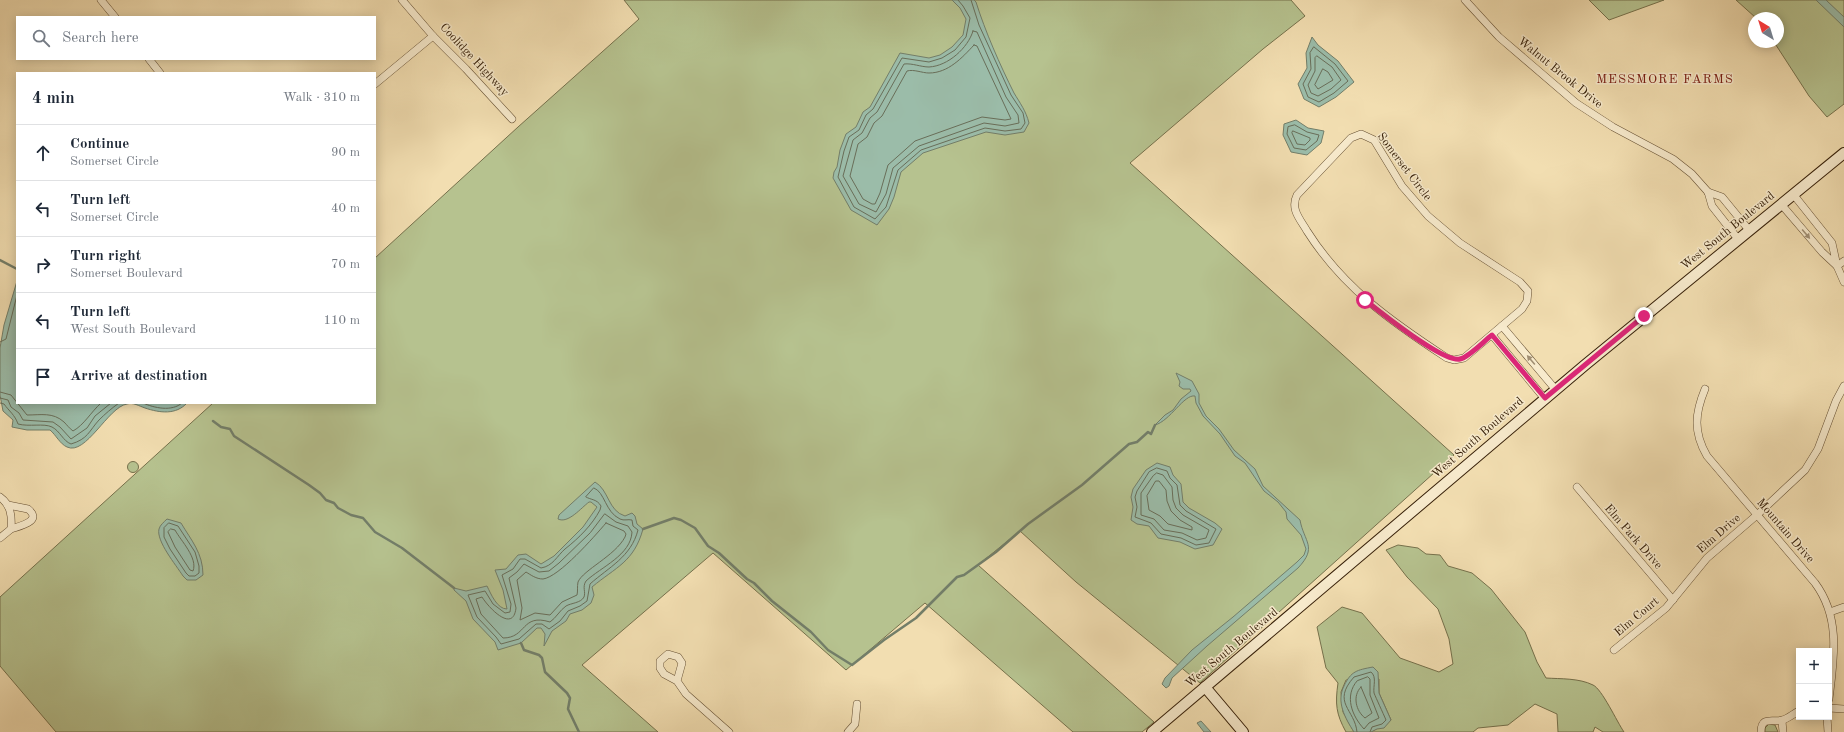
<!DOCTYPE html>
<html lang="en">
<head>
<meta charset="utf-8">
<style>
  :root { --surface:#fff; --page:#f6f6f7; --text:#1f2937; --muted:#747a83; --line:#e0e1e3 }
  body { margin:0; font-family:"Old Standard TT",serif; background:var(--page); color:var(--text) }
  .controls { position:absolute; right:12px; bottom:12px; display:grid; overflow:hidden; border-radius:0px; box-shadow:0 2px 10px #0003 }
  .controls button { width:36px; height:36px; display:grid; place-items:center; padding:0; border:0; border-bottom:1px solid var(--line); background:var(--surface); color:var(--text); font:20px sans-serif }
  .compass { position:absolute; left:1748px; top:12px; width:36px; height:36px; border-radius:50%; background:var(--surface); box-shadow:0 2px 10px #0003; rotate:322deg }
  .stop { position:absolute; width:12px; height:12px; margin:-9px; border:3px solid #db2777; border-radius:50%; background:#fff }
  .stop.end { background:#db2777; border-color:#fff; box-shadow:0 1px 4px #0008 }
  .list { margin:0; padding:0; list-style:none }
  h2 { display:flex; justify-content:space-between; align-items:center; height:52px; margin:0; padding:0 16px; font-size:17px }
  h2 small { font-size:13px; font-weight:400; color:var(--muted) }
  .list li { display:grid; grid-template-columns:26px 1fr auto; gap:12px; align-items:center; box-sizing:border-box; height:56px; padding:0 16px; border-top:1px solid var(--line) }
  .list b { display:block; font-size:15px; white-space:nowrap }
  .list p { margin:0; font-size:13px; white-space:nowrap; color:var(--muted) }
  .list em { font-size:13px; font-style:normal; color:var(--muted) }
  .icon { flex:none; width:22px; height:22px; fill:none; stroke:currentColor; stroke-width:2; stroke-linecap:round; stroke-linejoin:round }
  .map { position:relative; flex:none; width:1844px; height:732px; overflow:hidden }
  .search { position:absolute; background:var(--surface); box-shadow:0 2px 10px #0003; left:16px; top:16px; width:360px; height:44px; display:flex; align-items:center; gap:10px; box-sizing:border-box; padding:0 14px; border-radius:0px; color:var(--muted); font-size:15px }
  .panel { position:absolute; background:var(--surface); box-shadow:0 2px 10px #0003; left:16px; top:72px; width:360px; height:332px; border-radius:0px }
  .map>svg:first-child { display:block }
  .green { fill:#b6c28f; stroke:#76714c }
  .water { fill:#9bbca9; stroke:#737e69 }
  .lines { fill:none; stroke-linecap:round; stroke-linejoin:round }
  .shore { stroke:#696e59; stroke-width:1 }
  .stream { stroke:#737e69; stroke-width:2.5 }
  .street-casing { stroke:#665033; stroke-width:8 }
  .secondary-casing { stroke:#372009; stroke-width:12 }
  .street { stroke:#f7eacc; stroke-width:7 }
  .secondary { stroke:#f7eacc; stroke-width:10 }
  .oneway { fill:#a18f74 }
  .route { stroke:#db2777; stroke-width:5 }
  .labels { text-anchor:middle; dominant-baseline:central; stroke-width:3; stroke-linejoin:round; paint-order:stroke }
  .street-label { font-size:12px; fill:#372009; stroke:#f7eacc }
  .neighbourhood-label { font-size:13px; letter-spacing:1px; fill:#7a1f14; stroke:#f7eacc }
</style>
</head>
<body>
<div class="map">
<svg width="1844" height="732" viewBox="0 0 1844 732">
  <rect width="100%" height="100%" fill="#f2deb1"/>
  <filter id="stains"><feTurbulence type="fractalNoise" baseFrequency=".005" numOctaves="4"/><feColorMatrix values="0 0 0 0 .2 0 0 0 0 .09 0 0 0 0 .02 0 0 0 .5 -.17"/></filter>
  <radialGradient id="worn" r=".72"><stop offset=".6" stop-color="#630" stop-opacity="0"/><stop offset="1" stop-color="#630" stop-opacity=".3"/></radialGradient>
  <g class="green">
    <path d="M624,0h667l14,16 -42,33 -133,114 324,292 -254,228 -124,-101 -56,-51 -42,34 176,157 -12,10h-69l-148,-129 -79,67 -133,-117 -131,112 76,67h-602l-56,-66v-69l213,-194h162v-145l143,-131 121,-108z"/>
    <path d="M1589,0h75l-55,20z"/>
    <path d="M1736,0h108v104l-17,13 -18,-21 -35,-54h4v-24h-22z"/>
    <circle cx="133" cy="467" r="5.5"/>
    <path d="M1398,545l20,3 8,6 14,1 8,11 24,7 19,16 34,43 12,30 9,16c15,1 33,0 47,7 9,4 24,37 31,47h-21l-8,-5 -2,5h-35l-1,-18 -22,-10 -27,21 -30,3 -5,4h-102l20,-12 -12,-27v-14l-33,1 -5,12 2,20 11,20h-8c-10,-18 -11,-28 -8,-49l-12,-15 -9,-41 25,-20 20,6 38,45 39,14 14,-8 -4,-25 -11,-30 -31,-32 -21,-27z"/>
    <path d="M1769,724l6,1 3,7h-13v-4z"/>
  </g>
  <g class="water">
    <path d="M952,0h22l2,2c9,29 24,63 38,91 6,10 12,18 15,30l-5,9 -19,3 -19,-3 -63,21 -22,19 -7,25 -5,12 -12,16 -26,-15 -18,-32 1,-6 3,-5 3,-17 6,-16 10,-7 7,-15 7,-5 30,-54 29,5 11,-3 12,-8 11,-12 3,-16 -6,-11z"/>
    <path d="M1816,0h10l18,17v10z"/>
    <path d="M1312,37l6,8 20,16 16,21 -18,15 -17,10 -15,-8 -6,-15 9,-16 -1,-15z"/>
    <path d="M1296,120l12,8 16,3 -3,12 -14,12 -16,-3 -8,-17 1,-11z"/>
    <path d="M17,281v122h170c-11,12 -27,10 -42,5 -6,-2 -12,-6 -18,-4 -19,3 -41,52 -60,43 -7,-3 -11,-12 -17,-17h-23l-15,-3 1,-7 -10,-9 -3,-16v-47l4,-23z"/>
    <path d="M1176,373l16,8 7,13v9l7,13 13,13 15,21 21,19 8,17 37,34c4,22 18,27 -2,48l-91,78 -35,32 -3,8 -3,2 -4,-4 3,-6 27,-28 41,-33 64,-55 7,-7 2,-6 -5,-14 -14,-16 -1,-7 -8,-10 -14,-11 -19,-28 -10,-7 -15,-22 -17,-18 -7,-13 -1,-7c-11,-2 -25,25 -40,29l10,-10 8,-5 8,-11 10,-8 -1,-2h-7l-4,-3 1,-4z"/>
    <path d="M1157,463l13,4 3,8 8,9 2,18 6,6 26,15 7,6 -9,16 -18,4 -15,-7 -22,-4 -9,-12 -12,-2 -6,-4 2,-13 -2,-10 2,-8 13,-19z"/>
    <path d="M595,482c14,8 13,29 30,34l7,-3 3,3 2,8 6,5c-9,33 -27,38 -51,58l2,8 -3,8 -9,7 -12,4 -4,7 -14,10 -8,15 1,-12 -4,-6h-4l-16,15 -23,7 -3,-8 -22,-23 -7,-18 -12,-11v-2l12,3 21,-5c4,8 10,23 20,23l-4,-19 -8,-20 11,-1 12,-14 8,-1 15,10 13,-8 29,-29 14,-20 -6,-5h-2c-8,6 -21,22 -31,17l1,-4z"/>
    <path d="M167,519l14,4c10,17 22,30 22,52l-7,5h-9l-4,-4c-7,-11 -27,-35 -24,-47 1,-4 5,-7 8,-10z"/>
    <path d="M1373,667l5,5 1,21 12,27 -7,8 -7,1 -6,3h-17c-9,-14 -18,-30 -10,-46 7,-15 13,-16 29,-19z"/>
    <path d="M1201,721l10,11h-7l-7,-9z"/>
  </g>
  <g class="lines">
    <g class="shore">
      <path d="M958,0l5,6 7,12 -4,19 -11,13 -13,8 -13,4 -27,-4 -29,51 -7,6 -7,15 -10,7 -5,14 -6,26 16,30 21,12 11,-12 12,-37 23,-20 64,-22 20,3 16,-2 4,-6 -2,-10 -12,-18 -32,-70 -8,-25"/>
      <path d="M973,31l4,1 29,65 12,18 1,8 -14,3 -21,-3 -65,23 -26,22 -7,26 -10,18 -17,-8 -16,-28 10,-36 9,-7 8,-15 7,-6 27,-48c8,-1 17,3 25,3 19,-1 39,-19 44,-36z"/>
      <path d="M974,45l3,1 34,73 -6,1 -23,-3 -67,24 -27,24 -8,28 -5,11h-3l-9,-5 -13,-23 8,-32 9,-7 7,-14 8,-7 25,-45c7,-2 15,2 22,2 19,0 33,-15 45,-28z"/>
      <path d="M1314,47l21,17 13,17 -14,12 -15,9 -11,-5 -5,-13 8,-15 -1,-16z"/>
      <path d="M1317,56l15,11 9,13 -10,9 -13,7 -7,-3 -3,-8 7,-14v-13z"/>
      <path d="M1323,69l5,3 5,8 -15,9 -3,-4z"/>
      <path d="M1295,125l12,7 12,3 -2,6 -11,9 -12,-2 -7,-14 1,-7z"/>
      <path d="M1293,131l17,7v2l-5,5 -8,-1 -5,-11z"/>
      <path d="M0,342l6,-3 11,-44"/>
      <path d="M0,392l11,3 16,20c14,0 26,-3 37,7 3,3 5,6 9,9 11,-6 18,-19 28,-28"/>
      <path d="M0,398l8,2 3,7 8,6 4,7 30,2 7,5 11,12 16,-11 8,-12 16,-13"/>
      <path d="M0,403l4,1c5,7 11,11 14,20 11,3 26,-1 34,3 8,4 11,14 19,17 17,-5 18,-13 28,-24 6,-6 13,-12 20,-17"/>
      <path d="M143,403c11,5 29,9 39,0"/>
      <path d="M1157,468l10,3 3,7 7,7 3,20 6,6 30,18 -7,14 -13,2 -15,-7 -20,-4 -10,-11 -16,-6 2,-10 -2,-10 2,-6 12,-19z"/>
      <path d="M1157,473l6,2 9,12 1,13 3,8 7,7 26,15 -3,8 -9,2 -15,-7 -18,-3 -10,-11 -13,-4v-22l12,-17z"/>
      <path d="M1156,481h3l7,9 1,11 4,10 9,9 12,7v3l-24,-6 -8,-8 -11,-6 -2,-14z"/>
      <path d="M594,488c11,4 11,24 26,31 4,2 8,0 12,1l1,6 5,4c-7,27 -29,37 -48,54l-3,17 -7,5 -12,5 -8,10 -11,8 -7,-5h-6l-17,15 -18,5 -5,-7 -19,-20 -9,-22 17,-4 8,13 12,9 5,-1 1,-8 -9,-29 11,-6 7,-10h5l16,9c12,-2 16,-12 24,-19 14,-11 27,-24 35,-39l1,-4c-4,-7 -10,-6 -15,-9z"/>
      <path d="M605,514l11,8 12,4 4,6c-1,23 -31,35 -46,49 -4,6 0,11 -2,16 -3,6 -13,6 -18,9 -6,4 -10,12 -16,16 -29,-9 -23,16 -47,16l-22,-24 -5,-15 6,-2c6,10 31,37 34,11l-7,-30 8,-6 7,-8 15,8 10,-1 10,-8 31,-30z"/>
      <path d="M169,523l9,3 17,26 4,14v7l-4,3h-6l-3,-3 -16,-24 -6,-12v-9z"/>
      <path d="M606,523l18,8 2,3 -1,3c-10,19 -42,33 -47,45 -1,5 0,9 -1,13l-15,7 -12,13 -15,-2 -15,7 2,-12 -5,-28 9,-8c5,3 10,7 17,7 16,-2 51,-42 63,-56z"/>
      <path d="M171,529l4,1c6,11 23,28 18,41l-3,-1 -15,-23 -7,-15z"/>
      <path d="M1368,677l2,2v16l9,23 -10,5 -5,6c-12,-13 -20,-33 -7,-48z"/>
      <path d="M1361,687l11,26 -7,5c-9,-7 -13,-22 -4,-31z"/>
      <path d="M1357,732c-2,-23 -26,-29 -3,-55l17,-5c6,5 2,14 3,21 2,5 9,20 12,27l-4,4 -10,3 -2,5"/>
    </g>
    <g class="stream">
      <path d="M0,260l17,9"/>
      <path d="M213,421l8,6 9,2 4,7 75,49 11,8 6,7 8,3 4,5 13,7 12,3 12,14 27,16 52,40"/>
      <path d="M643,529l31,-11 7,2 14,8 13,18 11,7 28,26 7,4 18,18 39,31 17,18 24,15 32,-25 32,-22 41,-41 7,-2 32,-23 32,-28 54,-39 47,-41 8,-2 11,-10 3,2 4,-9"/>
      <path d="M521,643l3,7 15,5 3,3 3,14 22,21 3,5 -2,11 11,23"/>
    </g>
    <defs>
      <g id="street">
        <path d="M101,0l14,17"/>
        <path d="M402,0l31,36 33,33 46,50"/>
        <path d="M1465,0l34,37 77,66 37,24 60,32 19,15 16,18 4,14 26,33"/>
        <path d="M149,59l11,14"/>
        <path d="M375,84l58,-48"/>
        <path d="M1361,134l13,6 28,46 26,30 32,27 60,39 8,9 -1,10 -5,8 -58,49 -10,2 -7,-2c-55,-36 -104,-70 -140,-127 -7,-12 -17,-22 -10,-36l54,-57z"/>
        <path d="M1708,192l14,5 27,33"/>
        <path d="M1781,204l41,48 15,14 -5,-23 -39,-49"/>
        <path d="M1844,261l-7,5 7,16"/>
        <path d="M1502,326l54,64"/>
        <path d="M1492,335l53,64"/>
        <path d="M1705,389c-10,24 -12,43 2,67l108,127c26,35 19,75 14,116"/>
        <path d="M1577,487l96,113"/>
        <path d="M0,497c11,8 12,19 11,32l-11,9"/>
        <path d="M8,505l20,4c15,12 -8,17 -17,20"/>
        <path d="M1830,612l14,-5"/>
        <path d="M1614,650l52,-42 41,-50 50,-43 48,-45 13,-21 18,-48 8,-15"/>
        <path d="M677,681l5,-18 -4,-6 -10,-3 -8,7v7l4,6 13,7 9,13 43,38"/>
        <path d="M1829,708l15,1"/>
        <path d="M1827,717l1,15"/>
        <path d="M1782,721l1,11"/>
        <path d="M848,732l7,-8 2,-20"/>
        <path d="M1761,732c0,-17 13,-9 21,-12 6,-1 12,-7 17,-9"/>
      </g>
      <g id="secondary">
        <path d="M1205,687l38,45"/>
        <path d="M1152,732l433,-367 259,-212"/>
      </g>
    </defs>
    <use href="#street" class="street-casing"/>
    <use href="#secondary" class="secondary-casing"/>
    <use href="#street" class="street"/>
    <use href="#secondary" class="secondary"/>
  </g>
  <defs><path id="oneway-solid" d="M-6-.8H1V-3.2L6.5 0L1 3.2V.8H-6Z"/></defs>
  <g class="oneway">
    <use href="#oneway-solid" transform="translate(1806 234) rotate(50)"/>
    <use href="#oneway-solid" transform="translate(1531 360) rotate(-130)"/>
  </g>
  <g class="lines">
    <path class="route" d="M1365,300c15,12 79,63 95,59 9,-2 24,-18 32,-24l53,63 99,-82"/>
  </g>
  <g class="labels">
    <g class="street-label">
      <text transform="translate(474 60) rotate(47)">Coolidge Highway</text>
      <text transform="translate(1560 73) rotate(39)">Walnut Brook Drive</text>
      <text transform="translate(1404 167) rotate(53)">Somerset Circle</text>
      <text transform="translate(1728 231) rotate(-39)">West South Boulevard</text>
      <text transform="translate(1478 438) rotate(-41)">West South Boulevard</text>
      <text transform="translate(1785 531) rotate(49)">Mountain Drive</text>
      <text transform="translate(1719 534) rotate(-41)">Elm Drive</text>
      <text transform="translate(1633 537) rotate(49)">Elm Park Drive</text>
      <text transform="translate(1637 617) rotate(-40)">Elm Court</text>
      <text transform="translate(1232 648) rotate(-40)">West South Boulevard</text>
    </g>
    <g class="neighbourhood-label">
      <text x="1665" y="79">MESSMORE FARMS</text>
    </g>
  </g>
  <rect width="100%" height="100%" filter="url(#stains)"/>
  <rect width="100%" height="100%" fill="url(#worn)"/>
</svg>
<div class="controls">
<button>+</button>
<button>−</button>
</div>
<svg class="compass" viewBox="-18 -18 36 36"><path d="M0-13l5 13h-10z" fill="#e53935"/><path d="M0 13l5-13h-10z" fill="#747a83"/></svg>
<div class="stop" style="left:1365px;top:300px"></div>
<div class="stop end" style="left:1644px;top:316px"></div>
<div class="search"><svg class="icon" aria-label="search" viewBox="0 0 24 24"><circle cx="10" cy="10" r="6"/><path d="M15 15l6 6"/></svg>Search here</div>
<section class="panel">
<h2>4 min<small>Walk · 310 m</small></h2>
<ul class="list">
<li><svg class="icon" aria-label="ahead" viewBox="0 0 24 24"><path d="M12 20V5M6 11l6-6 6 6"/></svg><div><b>Continue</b><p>Somerset Circle</p></div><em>90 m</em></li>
<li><svg class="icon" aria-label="left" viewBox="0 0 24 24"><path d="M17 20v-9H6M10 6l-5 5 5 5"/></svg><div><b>Turn left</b><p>Somerset Circle</p></div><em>40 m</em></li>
<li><svg class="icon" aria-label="right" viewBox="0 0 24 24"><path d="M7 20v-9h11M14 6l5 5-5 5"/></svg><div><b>Turn right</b><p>Somerset Boulevard</p></div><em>70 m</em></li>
<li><svg class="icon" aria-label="left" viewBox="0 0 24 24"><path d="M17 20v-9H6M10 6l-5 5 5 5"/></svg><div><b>Turn left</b><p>West South Boulevard</p></div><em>110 m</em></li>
<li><svg class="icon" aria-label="arrive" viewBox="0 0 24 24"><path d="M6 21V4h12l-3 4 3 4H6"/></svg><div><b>Arrive at destination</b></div></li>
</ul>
</section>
</div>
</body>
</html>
